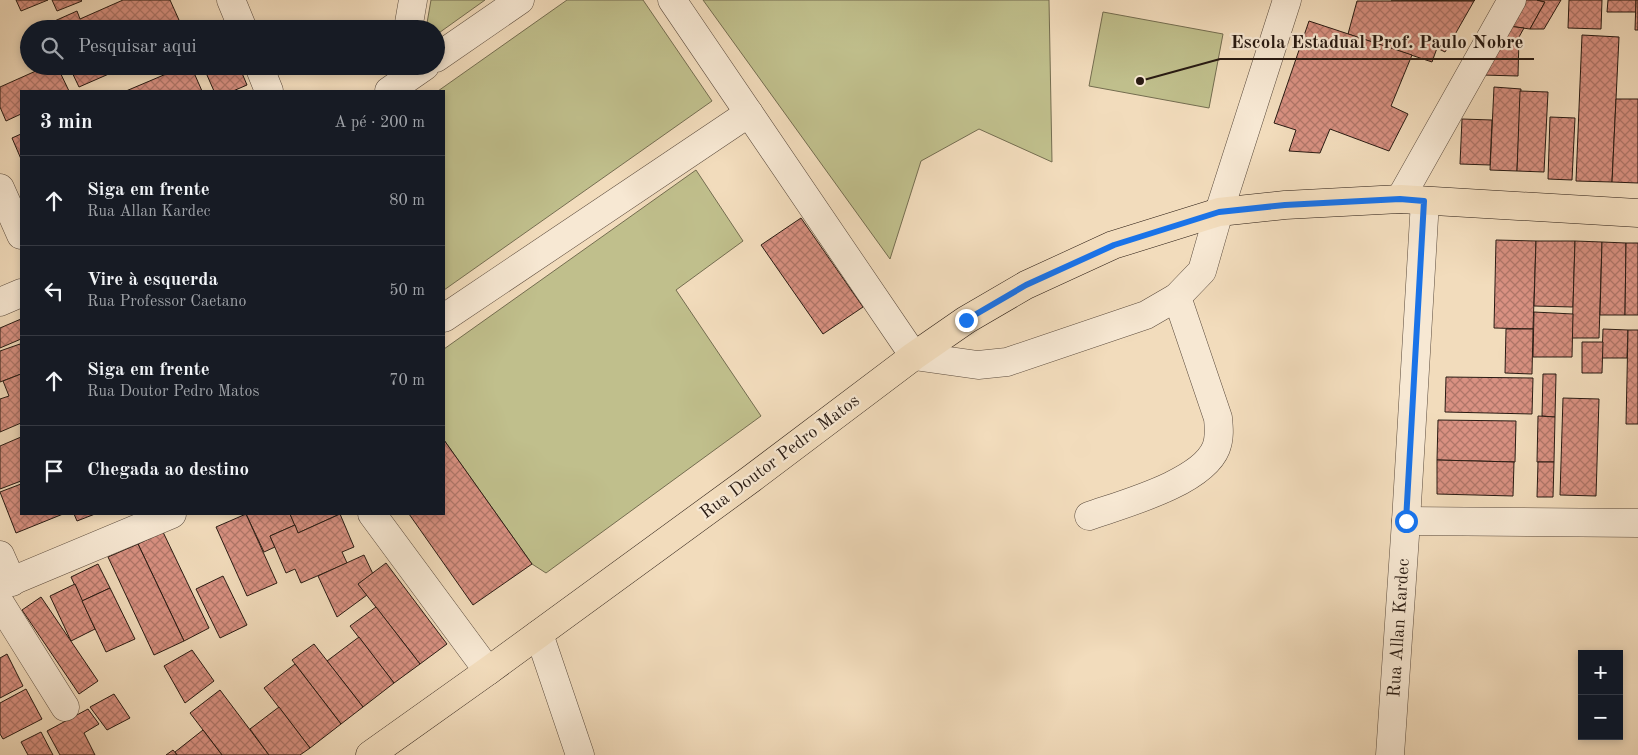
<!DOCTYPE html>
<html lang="pt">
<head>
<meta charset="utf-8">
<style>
  :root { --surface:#171b24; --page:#242831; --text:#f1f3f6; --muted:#9ea1a6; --line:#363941 }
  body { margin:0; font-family:"Old Standard TT",serif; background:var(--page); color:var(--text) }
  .controls { position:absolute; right:15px; bottom:15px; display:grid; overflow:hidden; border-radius:0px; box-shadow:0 2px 8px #0003 }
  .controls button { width:45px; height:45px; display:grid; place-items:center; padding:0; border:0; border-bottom:1px solid var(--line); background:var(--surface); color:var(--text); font:25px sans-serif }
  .stop { position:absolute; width:15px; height:15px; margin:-11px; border:4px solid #1a73e8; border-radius:50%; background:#fff }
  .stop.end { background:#1a73e8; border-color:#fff; box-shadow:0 1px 5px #0008 }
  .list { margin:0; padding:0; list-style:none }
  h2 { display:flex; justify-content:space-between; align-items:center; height:65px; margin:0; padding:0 20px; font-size:21px }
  h2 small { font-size:16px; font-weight:400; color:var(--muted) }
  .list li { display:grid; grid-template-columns:32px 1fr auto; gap:15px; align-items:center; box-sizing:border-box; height:90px; padding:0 20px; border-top:1px solid var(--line) }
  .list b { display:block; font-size:19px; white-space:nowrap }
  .list p { margin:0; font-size:16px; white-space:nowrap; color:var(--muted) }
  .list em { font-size:16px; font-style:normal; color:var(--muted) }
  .icon { flex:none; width:28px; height:28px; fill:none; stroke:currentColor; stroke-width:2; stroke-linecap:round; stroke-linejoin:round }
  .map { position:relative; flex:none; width:1638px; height:755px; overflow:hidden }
  .search { position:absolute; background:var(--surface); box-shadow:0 2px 8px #0003; left:20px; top:20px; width:425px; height:55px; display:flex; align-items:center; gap:12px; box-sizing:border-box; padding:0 18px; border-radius:28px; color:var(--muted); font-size:19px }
  .panel { position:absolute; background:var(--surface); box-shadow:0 2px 8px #0003; left:20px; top:90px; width:425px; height:425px; border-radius:0px }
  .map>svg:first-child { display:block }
  .green { fill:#c0bf8c; stroke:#746d50 }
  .building { fill:url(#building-cross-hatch); stroke:#291b13 }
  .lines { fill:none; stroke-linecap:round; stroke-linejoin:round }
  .minor-casing { stroke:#5b4b3d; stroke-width:29 }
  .major-casing { stroke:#291b13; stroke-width:29 }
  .minor { stroke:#f7e8d3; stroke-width:28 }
  .major { stroke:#f2dcbc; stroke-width:28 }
  .route { stroke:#1a73e8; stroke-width:6 }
  .labels { text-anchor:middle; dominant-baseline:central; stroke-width:4.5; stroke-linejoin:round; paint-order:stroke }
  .street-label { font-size:18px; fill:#291b13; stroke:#f7e8d3 }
  .leader { fill:none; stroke:#291b13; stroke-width:2 }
  .callout-dot { fill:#291b13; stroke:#f7e8d3; stroke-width:2 }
  .callout-label { font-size:19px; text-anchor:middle; font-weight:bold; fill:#291b13; stroke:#f7e8d3; stroke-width:4.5; stroke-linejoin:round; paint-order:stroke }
</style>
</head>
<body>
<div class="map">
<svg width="1638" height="755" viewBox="0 0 1638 755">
  <defs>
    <pattern id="building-cross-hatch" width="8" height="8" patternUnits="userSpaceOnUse" patternTransform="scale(1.25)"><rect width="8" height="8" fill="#d99182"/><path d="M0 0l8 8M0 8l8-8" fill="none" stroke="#b07669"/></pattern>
  </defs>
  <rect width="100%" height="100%" fill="#f2dcbc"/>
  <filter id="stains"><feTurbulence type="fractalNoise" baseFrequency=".004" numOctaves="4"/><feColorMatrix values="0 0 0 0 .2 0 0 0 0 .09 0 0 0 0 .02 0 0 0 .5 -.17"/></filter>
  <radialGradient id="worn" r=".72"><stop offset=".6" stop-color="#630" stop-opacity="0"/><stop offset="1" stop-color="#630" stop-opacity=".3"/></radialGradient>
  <g class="green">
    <path d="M431,0h54l-49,35v-6h-10z"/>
    <path d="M567,0h76l69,101 -268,189v-199h-6z"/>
    <path d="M703,0h346l3,162 -73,-33 -58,32 -31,98z"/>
    <path d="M1103,12l120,22 -14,74 -120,-22z"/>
    <path d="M696,170l47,71 -67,49 85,126 -215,157 -14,-9 -88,-124v-91z"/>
  </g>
  <g class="building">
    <path d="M16,0h32l-27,11z"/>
    <path d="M52,0h29l1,1 -25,10z"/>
    <path d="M123,0h47l9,20 -20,9h-106l-3,-6 27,-12 3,8z"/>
    <path d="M1391,0h84l-1,1z"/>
    <path d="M1522,0h15l8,2 -15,27 -22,-3z"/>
    <path d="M1537,0h24l-17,29h-14l15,-27z"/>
    <path d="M1569,0h33l-1,29 -33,-1z"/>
    <path d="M1608,0h28v12h-29z"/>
    <path d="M1636,0h2v30h-3z"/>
    <path d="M1357,1h117l-29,51 -8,-4 -5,14 -84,-28z"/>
    <path d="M1309,21l103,34 -21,51 17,8 -19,37 -59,-22 -10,24 -31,-2 7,-21 -22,-7z"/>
    <path d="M1508,26l16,2 -5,9 -1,39 -36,-1z"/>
    <path d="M1582,35l37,2 -7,145 -36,-1z"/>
    <path d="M47,66h10l12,25h-48v23l-15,7 -6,-14v-20z"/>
    <path d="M69,66h58l-48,21z"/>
    <path d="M185,66h6l11,25h-76z"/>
    <path d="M203,66h36l8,19 -14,6h-19z"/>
    <path d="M1494,87l27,2 -4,82 -27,-1z"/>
    <path d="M1520,91l28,1 -4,80 -27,-1z"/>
    <path d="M1616,99h22v84l-26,-1z"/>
    <path d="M1550,117l25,1 -3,62 -24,-1z"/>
    <path d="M1462,119l30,1 -2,45 -30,-1z"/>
    <path d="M21,134v25l-9,-21z"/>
    <path d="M801,218l62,89 -40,27 -62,-89z"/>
    <path d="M1496,240l40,1 -3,88 -39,-1z"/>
    <path d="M1536,241h39l-2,66 -39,-1z"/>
    <path d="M1575,241l27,1 -3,96h-27z"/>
    <path d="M1602,242l24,1 -1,72h-25z"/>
    <path d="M1626,243h12v72h-13z"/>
    <path d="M1534,312l39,2 -1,43h-39z"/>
    <path d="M21,319v20l-21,9v-20z"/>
    <path d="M1506,329h27l-1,45 -27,-1z"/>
    <path d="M1603,329l25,1 -1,28h-25z"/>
    <path d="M1628,330h10v94h-12z"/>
    <path d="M1582,342h21l-1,31h-20z"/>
    <path d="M20,344l1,4v26l-21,8v-31z"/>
    <path d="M21,374v49l-21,9v-33l9,-3 -6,-15z"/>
    <path d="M1543,374h13l-1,43 -13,-1z"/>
    <path d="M1446,377l87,1 -1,36 -87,-2z"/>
    <path d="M1563,398l36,1 -3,97 -36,-1z"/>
    <path d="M1538,416l17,1 -1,45h-17z"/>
    <path d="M1438,420l78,1 -1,41 -78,-2z"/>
    <path d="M21,437v44l-21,8v-43z"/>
    <path d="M444,440l88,124 -59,41 -64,-91h35z"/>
    <path d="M1437,460l77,2 -1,34 -76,-2z"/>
    <path d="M1538,462h16l-1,35h-16z"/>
    <path d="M21,484v30h42l-47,19 -16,-41z"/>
    <path d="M74,514h21l-18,7z"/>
    <path d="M246,514h44l5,11 -25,11 5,11 -11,5z"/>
    <path d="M246,514l31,69 -30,13 -31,-69z"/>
    <path d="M290,514h50l-42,19z"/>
    <path d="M340,514l14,33 -12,5 5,11 -46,20 -6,-14 -9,4 -16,-37 25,-11 3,8z"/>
    <path d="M163,532l46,96 -25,13 -46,-97z"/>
    <path d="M138,544l46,97 -30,14 -46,-98z"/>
    <path d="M364,555l9,19 -15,10 9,11 -30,22 -19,-41z"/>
    <path d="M386,563l61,81 -27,20 -62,-80z"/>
    <path d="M98,564l12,24 -28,13 -11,-24z"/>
    <path d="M223,576l24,49 -27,13 -24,-49z"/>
    <path d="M75,584l20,45 -24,12 -21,-45z"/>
    <path d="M110,588l25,51 -29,13 -24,-51z"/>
    <path d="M41,597l57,84 -19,13 -57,-84z"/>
    <path d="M376,607l44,57 -26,19 -44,-57z"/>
    <path d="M359,637l35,46 -31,24 -36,-46z"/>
    <path d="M314,644l49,63 -22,17 -49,-64z"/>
    <path d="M192,650l22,31 -29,22 -21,-37z"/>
    <path d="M7,654l16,32 -23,12v-40z"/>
    <path d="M295,664l46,60 -31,24 -46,-60z"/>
    <path d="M26,689l16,30 -39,20 -3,-5v-31z"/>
    <path d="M220,690l49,65h-47l-19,-25 -13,-17z"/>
    <path d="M114,694l16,24 -23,12 -17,-23z"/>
    <path d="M279,707l31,41 -10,7h-31l-19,-26z"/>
    <path d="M88,709l11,15 -15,9 11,22h-35l-13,-24z"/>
    <path d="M203,730l19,25h-45l-2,-3z"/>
    <path d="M41,732l12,23h-25l-7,-13z"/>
    <path d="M173,750l4,5h-11z"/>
  </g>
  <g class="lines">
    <defs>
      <g id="minor">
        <path d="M231,0l12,29"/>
        <path d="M672,0l242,356 64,9 29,-3 139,-47 31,-18 25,-26 17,-59 68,-212"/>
        <path d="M408,29l5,-29"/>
        <path d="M436,58l84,-58"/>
        <path d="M259,66l10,25"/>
        <path d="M389,91l36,-25"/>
        <path d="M0,188l21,47"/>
        <path d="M1400,199l112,-199"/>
        <path d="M0,302l21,-9"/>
        <path d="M444,318l305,-205"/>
        <path d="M372,514l116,157"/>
        <path d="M1089,516c34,-12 113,-33 127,-68 4,-10 3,-20 2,-30l-41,-121"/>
        <path d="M1406,521l232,2"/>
        <path d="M0,555l12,27"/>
        <path d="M0,586l172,-72"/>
        <path d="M0,603l65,104"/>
        <path d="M539,634l41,121"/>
        <path d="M1390,755l16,-234 19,-320"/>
      </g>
      <path id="major" d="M370,755l118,-84 263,-192 163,-123 52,-36 60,-35 87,-40 106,-33 66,-7 115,-6 238,14"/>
    </defs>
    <use href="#minor" class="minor-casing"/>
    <use href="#major" class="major-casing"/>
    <use href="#minor" class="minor"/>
    <use href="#major" class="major"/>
  </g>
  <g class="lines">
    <path class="route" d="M966,320l60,-35 88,-40 105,-33 66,-7 115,-6 24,2 -18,320"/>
  </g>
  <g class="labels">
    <g class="street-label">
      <text transform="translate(780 457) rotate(-37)">Rua Doutor Pedro Matos</text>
      <text transform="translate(1399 628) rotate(-86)">Rua Allan Kardec</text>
    </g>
  </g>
  <path class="leader" d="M1140 81L1220 59H1534"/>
  <circle class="callout-dot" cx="1140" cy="81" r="5"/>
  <g class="callout-label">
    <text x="1377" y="48">Escola Estadual Prof. Paulo Nobre</text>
  </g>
  <rect width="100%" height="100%" filter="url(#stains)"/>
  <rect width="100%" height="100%" fill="url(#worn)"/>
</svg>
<div class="controls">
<button>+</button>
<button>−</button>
</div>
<div class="stop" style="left:1406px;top:521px"></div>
<div class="stop end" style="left:966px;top:320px"></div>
<div class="search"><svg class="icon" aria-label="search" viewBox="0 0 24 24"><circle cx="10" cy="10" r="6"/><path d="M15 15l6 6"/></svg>Pesquisar aqui</div>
<section class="panel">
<h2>3 min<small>A pé · 200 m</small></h2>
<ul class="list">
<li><svg class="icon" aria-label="ahead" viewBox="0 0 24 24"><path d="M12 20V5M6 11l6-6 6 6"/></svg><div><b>Siga em frente</b><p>Rua Allan Kardec</p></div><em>80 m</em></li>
<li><svg class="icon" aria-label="left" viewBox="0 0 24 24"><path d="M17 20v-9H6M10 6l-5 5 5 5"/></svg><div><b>Vire à esquerda</b><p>Rua Professor Caetano</p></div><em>50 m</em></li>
<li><svg class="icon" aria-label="ahead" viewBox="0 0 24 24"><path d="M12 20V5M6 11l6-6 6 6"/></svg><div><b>Siga em frente</b><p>Rua Doutor Pedro Matos</p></div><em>70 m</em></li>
<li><svg class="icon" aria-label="arrive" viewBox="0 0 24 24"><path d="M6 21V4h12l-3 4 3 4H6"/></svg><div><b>Chegada ao destino</b></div></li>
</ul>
</section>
</div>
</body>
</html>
